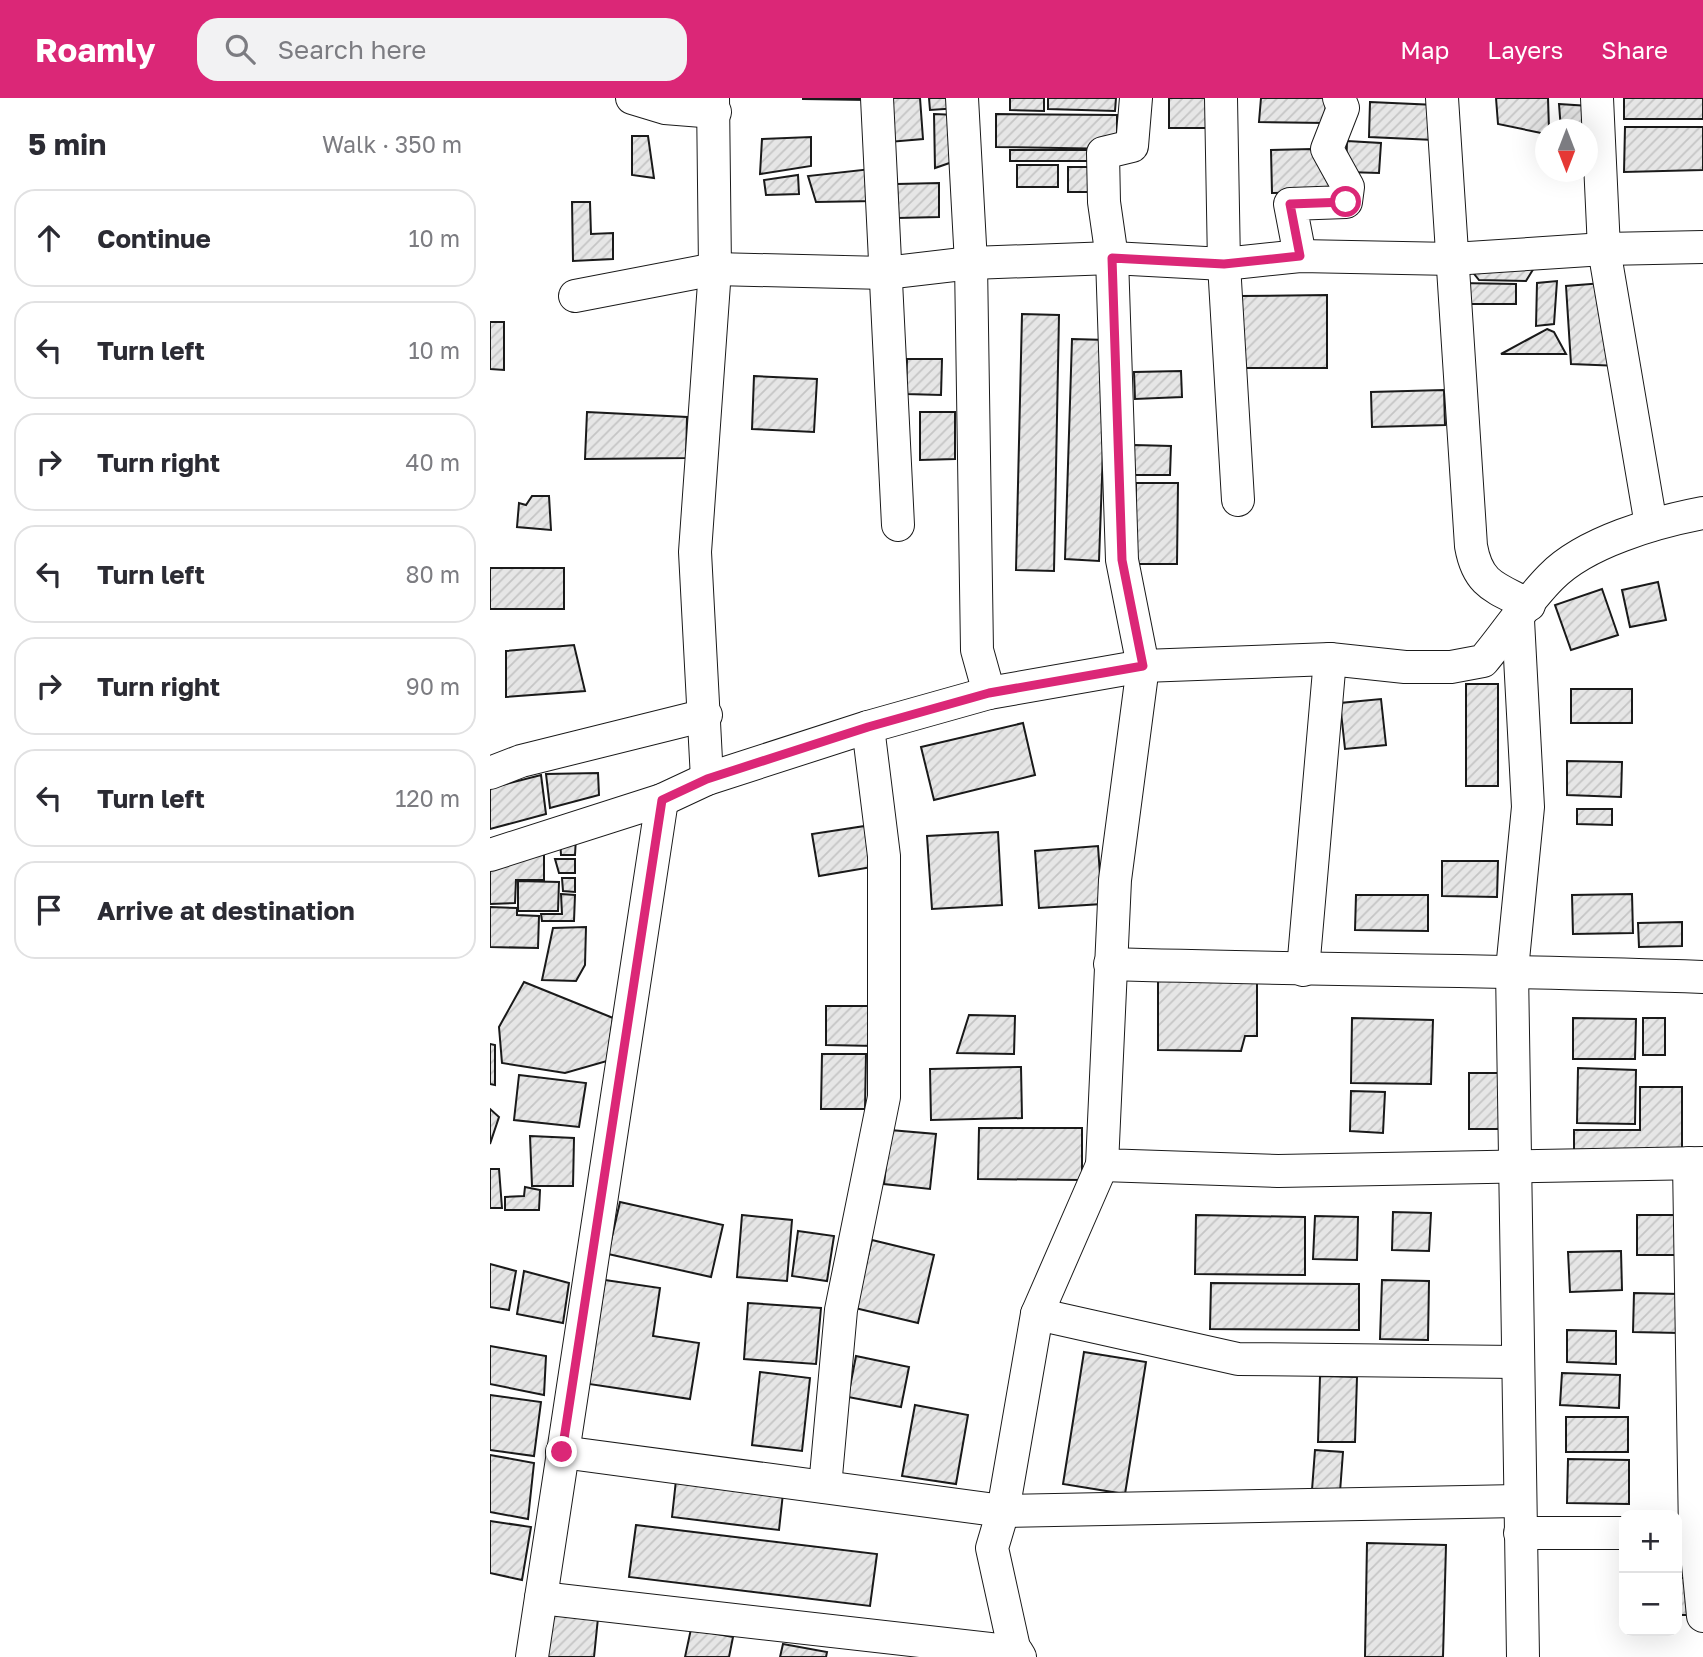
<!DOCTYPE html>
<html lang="en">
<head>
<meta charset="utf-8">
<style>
  :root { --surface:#fff; --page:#f2f2f3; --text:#2b2b33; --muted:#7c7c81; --line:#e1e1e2; --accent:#db2777 }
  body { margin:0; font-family:"Golos Text",sans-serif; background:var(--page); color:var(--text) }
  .controls { position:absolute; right:21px; bottom:21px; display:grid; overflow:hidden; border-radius:14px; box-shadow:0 7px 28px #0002 }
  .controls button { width:63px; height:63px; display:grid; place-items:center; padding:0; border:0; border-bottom:2px solid var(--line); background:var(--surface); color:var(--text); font:35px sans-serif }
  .compass { position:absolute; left:1045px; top:21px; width:63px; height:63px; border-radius:50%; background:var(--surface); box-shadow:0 7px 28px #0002; rotate:180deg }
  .stop { position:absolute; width:21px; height:21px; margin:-16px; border:5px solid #db2777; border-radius:50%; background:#fff }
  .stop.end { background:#db2777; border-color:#fff; box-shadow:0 2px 7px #0008 }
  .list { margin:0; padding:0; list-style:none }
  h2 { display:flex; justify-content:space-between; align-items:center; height:91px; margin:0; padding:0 28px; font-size:30px }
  h2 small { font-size:23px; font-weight:400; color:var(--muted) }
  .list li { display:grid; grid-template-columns:46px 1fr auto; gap:21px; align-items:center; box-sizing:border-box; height:98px; margin:0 14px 14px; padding:0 14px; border:2px solid var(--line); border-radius:21px }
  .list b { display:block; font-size:26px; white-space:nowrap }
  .list em { font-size:23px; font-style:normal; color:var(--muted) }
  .icon { flex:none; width:38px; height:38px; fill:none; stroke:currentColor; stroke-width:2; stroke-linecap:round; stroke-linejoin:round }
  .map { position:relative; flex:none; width:1213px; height:1559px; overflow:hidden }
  header { display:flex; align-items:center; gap:42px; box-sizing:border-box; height:98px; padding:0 35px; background:var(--accent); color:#fff }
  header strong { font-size:33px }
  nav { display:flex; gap:38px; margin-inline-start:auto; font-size:24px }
  .search { width:490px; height:63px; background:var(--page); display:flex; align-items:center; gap:18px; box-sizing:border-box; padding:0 24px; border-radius:21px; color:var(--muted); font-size:26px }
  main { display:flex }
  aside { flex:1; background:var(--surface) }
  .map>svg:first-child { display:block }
  .building { fill:url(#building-hatch); stroke:#1a1a1a; stroke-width:2 }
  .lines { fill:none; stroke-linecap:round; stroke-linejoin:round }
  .minor-casing { stroke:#1a1a1a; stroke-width:34 }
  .minor { stroke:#fff; stroke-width:32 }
  .route { stroke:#db2777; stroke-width:9 }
</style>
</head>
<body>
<header>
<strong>Roamly</strong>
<div class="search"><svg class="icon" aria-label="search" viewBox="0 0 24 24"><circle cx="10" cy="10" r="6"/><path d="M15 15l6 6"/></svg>Search here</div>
<nav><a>Map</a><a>Layers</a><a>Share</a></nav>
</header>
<main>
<aside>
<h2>5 min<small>Walk · 350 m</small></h2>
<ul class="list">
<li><svg class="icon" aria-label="ahead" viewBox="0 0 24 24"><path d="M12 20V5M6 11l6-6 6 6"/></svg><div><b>Continue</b></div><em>10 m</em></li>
<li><svg class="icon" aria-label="left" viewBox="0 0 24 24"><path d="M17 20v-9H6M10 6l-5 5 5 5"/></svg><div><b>Turn left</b></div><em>10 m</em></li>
<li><svg class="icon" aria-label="right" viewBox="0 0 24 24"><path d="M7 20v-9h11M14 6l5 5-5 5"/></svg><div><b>Turn right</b></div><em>40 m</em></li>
<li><svg class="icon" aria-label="left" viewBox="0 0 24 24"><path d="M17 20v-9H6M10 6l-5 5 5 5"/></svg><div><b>Turn left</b></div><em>80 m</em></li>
<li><svg class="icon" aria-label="right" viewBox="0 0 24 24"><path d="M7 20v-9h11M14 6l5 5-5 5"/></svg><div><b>Turn right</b></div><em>90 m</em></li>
<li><svg class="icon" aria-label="left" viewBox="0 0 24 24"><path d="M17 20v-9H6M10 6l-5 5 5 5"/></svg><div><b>Turn left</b></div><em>120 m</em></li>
<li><svg class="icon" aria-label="arrive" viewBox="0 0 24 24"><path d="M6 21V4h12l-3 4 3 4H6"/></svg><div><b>Arrive at destination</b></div></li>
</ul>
</aside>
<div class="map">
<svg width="1213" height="1559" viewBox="0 0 1213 1559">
  <defs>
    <pattern id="building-hatch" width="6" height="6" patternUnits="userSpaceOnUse" patternTransform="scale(1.75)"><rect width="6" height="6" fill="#e6e6e6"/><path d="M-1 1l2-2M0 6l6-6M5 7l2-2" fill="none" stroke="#c5c5c5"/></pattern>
  </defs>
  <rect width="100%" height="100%" fill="#fff"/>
  <g class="building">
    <path d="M313,0h64v2l-64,-1z"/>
    <path d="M398,0h32l3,41 -34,3z"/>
    <path d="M439,0h29l1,10 -29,2z"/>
    <path d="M520,0h34v13l-34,-1z"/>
    <path d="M558,0h68l-1,13 -67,-2z"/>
    <path d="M679,0h48l-1,30h-47z"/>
    <path d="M771,0h65l-1,25 -66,-1z"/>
    <path d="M1006,0h52l1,32h-3v4l-48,-10z"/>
    <rect x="1134" y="0" width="79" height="21"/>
    <path d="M880,4l66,3 -2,35 -65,-3z"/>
    <path d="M1069,6l30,2 -1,24h-27z"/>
    <path d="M444,16l23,1 4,44 -26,9z"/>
    <path d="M506,16l121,1v34l-121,-2z"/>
    <path d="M1135,29h78v43l-79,2z"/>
    <path d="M142,38h16l6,42 -22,-3z"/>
    <path d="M321,39v29l-51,8 2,-35z"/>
    <path d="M857,43l34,2 -2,30 -33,-1z"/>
    <path d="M822,51l23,43 -63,1 -1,-43z"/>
    <rect x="520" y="52" width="88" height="11"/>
    <rect x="527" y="67" width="41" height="22"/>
    <rect x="578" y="69" width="32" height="25"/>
    <path d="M381,71l5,32 -60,1 -8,-26z"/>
    <path d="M308,77l1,19 -33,1 -2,-15z"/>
    <path d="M449,85v34l-41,1 -1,-34z"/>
    <path d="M82,104h18l1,32 22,-1v26l-40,2z"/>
    <path d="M1047,165l-11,18 -47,-1 -12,-15z"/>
    <path d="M1067,183l-3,43 -18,2 1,-43z"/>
    <path d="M970,185l56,1v20h-55z"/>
    <path d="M1113,185l17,83 -49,-2 -5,-78z"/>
    <path d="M837,197v73h-86l-1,-72z"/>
    <path d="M532,216l37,1 -5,256 -38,-1z"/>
    <path d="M0,224h14v48l-14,-1z"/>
    <path d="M1057,231l7,3 12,22h-65z"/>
    <path d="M582,241l35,1 -8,221 -34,-2z"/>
    <path d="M417,261h35l-1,36 -35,-1z"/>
    <path d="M691,273l1,26 -47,2 -1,-27z"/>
    <path d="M264,278l63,3 -3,53 -62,-3z"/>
    <path d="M954,292l1,35 -73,2 -1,-35z"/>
    <path d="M97,314l100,5 -1,41 -101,1z"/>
    <path d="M430,314h35v47l-35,1z"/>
    <path d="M644,347l37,1 -1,29h-36z"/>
    <path d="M646,385h42l-1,81h-42z"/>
    <path d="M42,398h17l2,34 -34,-3 2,-24 7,2z"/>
    <rect x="0" y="470" width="74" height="41"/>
    <path d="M1168,484l8,38 -36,7 -8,-37z"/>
    <path d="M1112,491l16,46 -47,15 -16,-45z"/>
    <path d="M84,547l11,46 -79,6v-46z"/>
    <rect x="976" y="586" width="32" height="102"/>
    <rect x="1081" y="591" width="61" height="34"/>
    <path d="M891,601l5,46 -41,4 -5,-46z"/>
    <path d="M533,625l12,52 -101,25 -13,-53z"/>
    <path d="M1077,663l55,1 -1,35 -54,-2z"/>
    <path d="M108,675l1,22 -49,13 -4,-34z"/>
    <path d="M51,677l5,39 -56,15v-41z"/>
    <path d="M1087,711h35v16l-35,-1z"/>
    <path d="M375,728l7,41 -53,9 -7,-42z"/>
    <path d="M508,734l4,73 -70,4 -5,-73z"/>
    <path d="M86,739l-1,18h-14l-1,-17z"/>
    <path d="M608,748l4,58 -63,4 -4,-57z"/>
    <path d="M54,749v33h-28l-1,23 -25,1v-45z"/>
    <path d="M65,761h20v14h-16z"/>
    <path d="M952,763h56l-1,36 -55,-1z"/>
    <path d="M72,780h13v14l-12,-1z"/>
    <path d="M28,783l41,1 -1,29h-40z"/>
    <path d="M71,796l14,1 -1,26h-32l-1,-7h21z"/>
    <path d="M1142,796l1,39 -60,1 -1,-39z"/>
    <path d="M866,797h72v36l-73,-1z"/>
    <path d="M0,809l27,1v7l22,1 -1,32 -48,-1z"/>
    <path d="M1192,824v24l-43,1 -1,-24z"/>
    <path d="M96,829l-1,38 -9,16 -34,-1 11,-52z"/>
    <path d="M668,879h99v59h-12l-4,15 -83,-1z"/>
    <path d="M34,884l89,36 -6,43 -42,12 -63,-10 -3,-36z"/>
    <path d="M336,908h49v40l-49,-1z"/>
    <path d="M479,917l46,1 -1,38 -57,-1z"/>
    <path d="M862,920l81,2 -2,64 -80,-1z"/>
    <path d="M1083,920l63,1 -1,40h-62z"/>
    <rect x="1153" y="920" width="22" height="37"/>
    <path d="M0,946l5,1v40l-5,-1z"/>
    <path d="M332,956h44l-1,55h-44z"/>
    <path d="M531,969l1,51 -91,2 -1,-51z"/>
    <path d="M1088,970l58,2 -1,54 -58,-1z"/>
    <path d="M979,975h32l1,56h-33z"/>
    <path d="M29,977l67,8 -7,44 -65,-7z"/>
    <path d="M1150,989h42v64h-108v-21h66z"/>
    <path d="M861,993l34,1 -2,41 -33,-2z"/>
    <path d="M0,1011l9,8 -9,27z"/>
    <path d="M489,1030h103v52l-104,-1z"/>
    <path d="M400,1032l46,4 -6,55 -46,-5z"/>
    <path d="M40,1038l44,2 -1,48h-41z"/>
    <path d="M0,1071h9l3,39h-12z"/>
    <path d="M35,1089l15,3 -1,20h-34v-13l19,-1z"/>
    <path d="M130,1104l103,23 -12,52 -103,-23z"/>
    <path d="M903,1114l38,1 -2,38 -37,-1z"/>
    <path d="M252,1117l50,5 -5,61 -50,-4z"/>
    <path d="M706,1117l109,2v58l-110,-1z"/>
    <rect x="1147" y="1117" width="42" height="40"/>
    <path d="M825,1118l43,1 -1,43 -44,-1z"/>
    <path d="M308,1133l36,5 -7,45 -35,-5z"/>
    <path d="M382,1142l62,15 -16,68 -63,-15z"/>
    <path d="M1131,1153l1,39 -52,2 -2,-40z"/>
    <path d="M0,1166l26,7 -7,39 -19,-3z"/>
    <path d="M34,1173l45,12 -6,40 -46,-9z"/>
    <path d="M115,1182l55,8 -7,48 46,7 -9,56 -101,-15z"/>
    <path d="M892,1182l47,1 -1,59 -48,-1z"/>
    <path d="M721,1185l148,1v46l-149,-1z"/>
    <path d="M1144,1195l46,1 -1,39 -46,-1z"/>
    <path d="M258,1205l73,5 -5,56 -72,-5z"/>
    <path d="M1077,1232l49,1v33l-49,-2z"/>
    <path d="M0,1248l56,10 -2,39 -54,-11z"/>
    <path d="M594,1254l62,10 -21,132 -62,-10z"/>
    <path d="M366,1258l53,11 -8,40 -53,-10z"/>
    <path d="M270,1274l50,6 -8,73 -50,-6z"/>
    <path d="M1072,1275l58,2 -1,33 -59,-3z"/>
    <path d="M830,1278l37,1 -2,65h-37z"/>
    <path d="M0,1297l51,7 -7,54 -44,-6z"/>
    <path d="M425,1307l53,10 -12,69 -54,-8z"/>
    <rect x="1076" y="1319" width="62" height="35"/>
    <path d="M825,1352l28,2 -3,40 -28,-2z"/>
    <path d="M0,1357l44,8 -6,56 -38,-7z"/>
    <path d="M1078,1361l61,1v44l-62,-1z"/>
    <path d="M186,1382l107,13 -4,37 -107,-13z"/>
    <path d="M0,1423l41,6 -9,53 -32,-7z"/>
    <path d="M146,1427l241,29 -7,52 -241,-29z"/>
    <path d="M877,1445l79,2 -3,112h-78z"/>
    <path d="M1187,1480h18l1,37h-19z"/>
    <path d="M52,1503l57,7 -5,49h-49z"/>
    <path d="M201,1531l42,8 -4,20h-44z"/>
    <path d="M293,1546l44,8 -1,5h-46z"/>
  </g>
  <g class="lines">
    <defs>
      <g id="minor">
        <path d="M142,0l33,10 50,4"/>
        <path d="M387,0l21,427"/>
        <path d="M472,0l9,165 6,387 12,43"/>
        <path d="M646,0l-4,48 -29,7 1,49 8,56 10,302 21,106 -28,214 -13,285 176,6 425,-8"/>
        <path d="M731,0l3,166 14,236"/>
        <path d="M952,0l29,448c7,40 26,42 58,59"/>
        <path d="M1107,0l7,151 47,276"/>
        <path d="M810,158l-10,-52 56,-2 2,-15 -21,-38 16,-41 -4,-10"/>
        <path d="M85,198l140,-27 170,4 86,-10 141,-5 112,6 76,-8 153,3 151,-10 99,-2"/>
        <path d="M1028,522l10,187 -16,163 11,687"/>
        <path d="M0,675l31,-12 185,-46"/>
        <path d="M217,681l-12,-227 20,-283 -2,-171"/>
        <path d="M0,757l172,-55 45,-21 161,-52 121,-34 154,-27 187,-7 75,8h46l32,-6c23,-27 43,-59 68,-84 34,-35 105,-55 152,-64"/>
        <path d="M620,866c198,6 395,6 593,13"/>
        <path d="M813,872l27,-311"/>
        <path d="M1199,1065l6,370 8,83"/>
        <path d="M547,1216l201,45 278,3"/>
        <path d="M72,1354l441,59 515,-10"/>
        <path d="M335,1389l16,-177 43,-213v-241l-16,-129"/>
        <path d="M1030,1435h104"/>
        <path d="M51,1500l476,54 3,5"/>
        <path d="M42,1559l130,-857"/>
        <path d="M526,1559l-24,-109 11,-37 34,-197 65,-149"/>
      </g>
    </defs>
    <use href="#minor" class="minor-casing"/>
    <use href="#minor" class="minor"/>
  </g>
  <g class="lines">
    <path class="route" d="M72,1354l100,-652 45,-21 161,-52 121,-34 154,-27 -21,-106 -10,-302 112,6 76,-8 -10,-52 56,-2"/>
  </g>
</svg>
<div class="controls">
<button>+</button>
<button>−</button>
</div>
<svg class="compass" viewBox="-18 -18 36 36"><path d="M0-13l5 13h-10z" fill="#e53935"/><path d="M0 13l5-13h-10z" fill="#7c7c81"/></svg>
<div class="stop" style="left:856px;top:104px"></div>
<div class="stop end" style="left:72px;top:1354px"></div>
</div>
</main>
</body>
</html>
